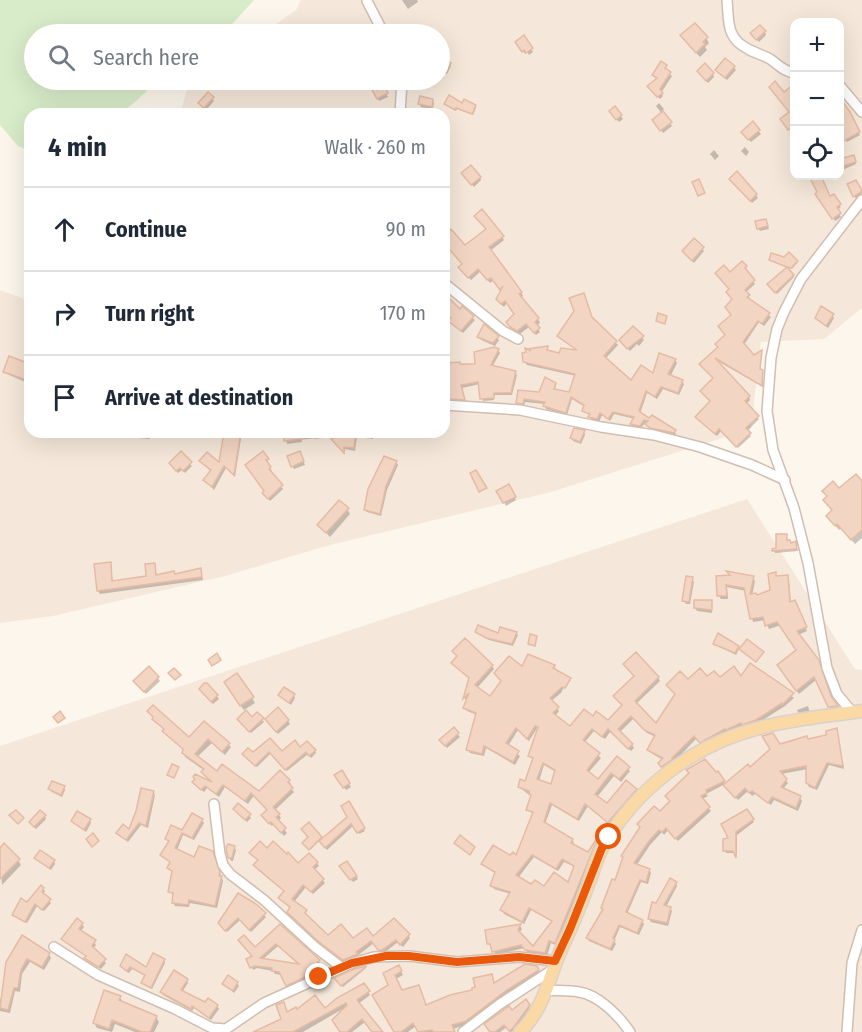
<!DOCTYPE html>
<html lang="en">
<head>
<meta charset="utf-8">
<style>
  :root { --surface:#fff; --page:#f6f6f7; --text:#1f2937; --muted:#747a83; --line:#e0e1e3 }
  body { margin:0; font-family:"Fira Sans Condensed",sans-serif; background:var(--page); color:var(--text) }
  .controls { position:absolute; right:18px; top:18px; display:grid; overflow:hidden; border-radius:12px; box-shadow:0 6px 24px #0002 }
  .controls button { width:54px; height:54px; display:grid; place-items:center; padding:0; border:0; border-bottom:2px solid var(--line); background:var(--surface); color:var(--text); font:30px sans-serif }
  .stop { position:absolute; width:18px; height:18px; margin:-14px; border:4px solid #ea580c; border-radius:50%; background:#fff }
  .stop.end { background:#ea580c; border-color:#fff; box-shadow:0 2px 6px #0008 }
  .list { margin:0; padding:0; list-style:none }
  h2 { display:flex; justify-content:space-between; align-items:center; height:78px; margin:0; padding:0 24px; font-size:26px }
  h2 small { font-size:20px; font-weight:400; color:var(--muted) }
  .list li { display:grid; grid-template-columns:39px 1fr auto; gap:18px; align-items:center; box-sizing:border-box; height:84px; padding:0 24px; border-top:2px solid var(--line) }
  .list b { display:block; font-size:22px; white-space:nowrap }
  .list em { font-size:20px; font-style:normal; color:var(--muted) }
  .icon { flex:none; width:33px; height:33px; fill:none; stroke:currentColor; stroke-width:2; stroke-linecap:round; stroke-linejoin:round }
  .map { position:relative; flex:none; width:862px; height:1032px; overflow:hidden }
  .search { position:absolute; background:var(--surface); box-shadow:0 6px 24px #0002; left:24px; top:24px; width:426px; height:66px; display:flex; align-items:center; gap:15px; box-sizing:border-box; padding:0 21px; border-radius:33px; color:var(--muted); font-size:22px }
  .panel { position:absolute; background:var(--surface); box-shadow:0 6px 24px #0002; left:24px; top:108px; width:426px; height:330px; border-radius:18px }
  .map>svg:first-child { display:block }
  .residential { fill:#f5e8da; fill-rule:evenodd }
  .green { fill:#d8ecc9 }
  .shadow { fill:#0003; fill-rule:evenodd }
  .building { fill:#f3d5c3; stroke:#e6bba3; stroke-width:1.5; fill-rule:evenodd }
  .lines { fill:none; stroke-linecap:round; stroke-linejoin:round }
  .minor-casing { stroke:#d1beb0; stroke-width:12 }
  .major-casing { stroke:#dad1cd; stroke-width:15 }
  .minor { stroke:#fff; stroke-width:9 }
  .major { stroke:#fbd9a5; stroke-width:12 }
  .route { stroke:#ea580c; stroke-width:8 }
</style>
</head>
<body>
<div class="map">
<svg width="862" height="1032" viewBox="0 0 862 1032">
  <rect width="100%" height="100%" fill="#fdf6ec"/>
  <g class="residential">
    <path d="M301,0h561v308l-38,31 -63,3 -10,87 -200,63 -225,54 -101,30 -172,40 -53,7v-333l30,11v131h414v-318h-264l8,-28 10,-6h242v-46h-178l34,-24zM794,22h46v154h-46z"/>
    <path d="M747,499l108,170 7,1v362h-862v-286z"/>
  </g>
  <path class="green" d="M0,0h254l-31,34h-189v46h125c-15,12 -26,28 -44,34h-85v37l-12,-5 -18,-21z"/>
  <g class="shadow">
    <path d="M402,0h15l1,2 -10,7z"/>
    <path d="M765,32l1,3 -7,7 -5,-6z"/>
    <path d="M524,37l9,15 -4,3 -2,-3 -2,2 -8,-12z"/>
    <path d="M706,38l3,5 -4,4 2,3 -7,7 -15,-16z"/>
    <path d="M440,58l11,8 -4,8 -7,-4z"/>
    <path d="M666,66l1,5 5,5 -11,17 2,3 -3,3 -9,-9 7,-11 -4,-4z"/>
    <path d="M734,67l2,3 -9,10 -8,-7z"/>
    <path d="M700,74h13l1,3 -6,6z"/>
    <path d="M381,83l7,14 -9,4 -7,-14z"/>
    <path d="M212,98l2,3 -8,9 -5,-4z"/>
    <path d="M432,100l2,3 -1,6 -12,-2 -2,-3z"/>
    <path d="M841,102l19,33 -13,7 -7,-10v-28z"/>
    <path d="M659,103l5,6 -2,2 10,15 -9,7 -9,-13 8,-6 -6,-8z"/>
    <path d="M447,106h28l1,2 -3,7 -16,-6 -1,2z"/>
    <path d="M615,108l8,11 -4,3 -6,-8z"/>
    <path d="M244,110l6,4h-9z"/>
    <path d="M753,124l8,10 -10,8 -7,-7z"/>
    <path d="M745,147l4,5 -3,4 -5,-5z"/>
    <path d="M714,150l5,6 -4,4 -5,-6z"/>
    <path d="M840,158v2l15,-2 1,6 -16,7z"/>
    <path d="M814,176h6l10,22 11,9 -4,3 4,7 -6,4 -18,-27 -6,-17z"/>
    <path d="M465,177h15l1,3 -7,7z"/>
    <path d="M733,182l23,13 2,3 -6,5z"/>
    <path d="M855,182l7,11 -6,6 -7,-15z"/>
    <path d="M766,220l3,9 -9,2 -2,-3z"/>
    <path d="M444,237l21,10 37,-10 2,3 -14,11 31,41 2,4 -2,2 17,21 2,4 -4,3 4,6 -4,3 -7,-8 -9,7 -6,-3 -5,-6 7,-11 -9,-11 -3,4 -4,-4 2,-12 -8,-11 -4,3 -9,-12 -10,9 -9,-9 1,-7 -19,-22z"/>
    <path d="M702,248l2,3 -10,12 -8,-9z"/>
    <path d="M785,259l12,4 -5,6 -22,-9z"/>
    <path d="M746,267l1,3 -2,1 10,13 -10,9 5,5 -2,2 23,17 -7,9 -5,-4 -15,23 10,12 7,-5 1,2h-2l-3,22 5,-5 1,16 -49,-28 35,38 1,3 -4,4 13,15 -12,12 4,5 -13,12 -17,-17 -4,5 -19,-16 13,-18 4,-23 -12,-12 16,-19 8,-13 6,-20 1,-15 -3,-11 -1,-15z"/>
    <path d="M787,269l7,8 -17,17 -7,-8z"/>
    <path d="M444,295l16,16 2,-3 13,12 -12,13 -11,-10v-5l-8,-7z"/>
    <path d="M832,315l2,3 -6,10 -12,-10z"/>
    <path d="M592,319l26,26 -13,14 26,23 23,-7 21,-15 2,3 -7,14 12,4 2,3 -5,11 -16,-6 -6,10 -10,-6 -7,21 35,17 1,5 -23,-6 -7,-8 -5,6 -8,-1 -2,-2 4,-6 -21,-5 -4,7 -8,-6 -3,7 -8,-2v-4l-7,-5 1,-4 -13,-8 -5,16 -21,-6 -1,-5 -20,-2 -1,4h-5l-2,-3 2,-12 21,3 15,-10 1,7 14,3 6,-18 -49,-11 -2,-3 22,-14 1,3 11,4 20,-3 -20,-16z"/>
    <path d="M633,328l11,12 -5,6 -2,-2 -7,7 -7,-7z"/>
    <path d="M479,337h18l2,3 -4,6 -14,-6z"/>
    <path d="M498,350l2,3 -8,14 23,5 2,3 -5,20h-18v5l-11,1 -3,-17 -18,4 3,14 -14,-1 -2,-11 -5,2v-18l17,-8h16z"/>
    <path d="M30,365v19l-23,-10 -2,-3z"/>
    <path d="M99,432h14v4l-13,-2z"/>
    <path d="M136,432h14v7l-13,-1z"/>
    <path d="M226,432h16l-7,45 -9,-9 -12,22 -9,-10 6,-8 -10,-11 19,4z"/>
    <path d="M284,432h17l1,10 -15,2z"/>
    <path d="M314,432h9l-1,6 -7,1z"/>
    <path d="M342,432h31v7l-16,-2 -2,14 -10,-2v4l-10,-11z"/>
    <path d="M584,432l1,3 -4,9 -8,-3 -1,-3z"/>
    <path d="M262,453l7,10 -2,1 5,7 -2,2 13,16 -13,12 -4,-5z"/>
    <path d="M181,454l11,12 -7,7 -3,-3 -4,3 -6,-6z"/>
    <path d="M301,456l4,9 -11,4 -2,-3z"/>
    <path d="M396,462l2,3 -11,25 -6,26 -14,-4 -2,-2z"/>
    <path d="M862,484v54l-7,6 -14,-16 -2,2 -8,-9 2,-10 -5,-5 11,-16z"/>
    <path d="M508,486l8,14 -10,6 -8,-15z"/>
    <path d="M347,509l3,5 -20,23 -11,-12z"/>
    <path d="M786,535l2,7 8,4 2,5 -23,2 -1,-3 3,-1z"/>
    <path d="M110,564l3,18 35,-5 6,-13 3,12 18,-1 25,-5 3,10 -103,14 -2,-3z"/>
    <path d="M775,574l2,3h10l2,3 2,23 5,2 11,26 -9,4 40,74 -6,1 -16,-30 -17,14 -19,-25 18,-18 -17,-26 -12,4 -4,-9 -12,2 -7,-31 -19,-4 1,12h-7l-2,-3 -1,-19 35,1 2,3 -3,15 4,1 16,-6z"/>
    <path d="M692,579l2,3 -4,22h-4l-2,-3z"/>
    <path d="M711,602l1,11 -15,-2 -2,-3z"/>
    <path d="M477,632l22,3 17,-2 2,2 -5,11 -24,-6z"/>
    <path d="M714,644l24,3 1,2 -3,6z"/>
    <path d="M454,651l38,15 2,3 -17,19 14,10 11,-16 -7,-8 59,-7 14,12 -7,14 -10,8 8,10 -4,5 15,12 23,-10 15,4 50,-45 2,4 -24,23 20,21 31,-44 20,-3h34l9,-13 44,33 -9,8 -27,17 -13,4 -2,-2 -14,8 -1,-2 -26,14 -6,-6 -23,24 -9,7 -3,-4 2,-6 -12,-7 -2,-3 7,-13 -9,-4 -14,-14 -14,14 13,12 2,3 -3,3 -21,-19 -5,7 -11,-8 -10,12 17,15 -13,15 10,8 19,-23 13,13 -9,11 -7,-6 -17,21 11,9 28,-16 2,3 -41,53 -40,100 -6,-3 -4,13 -19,-3 -4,-5 -28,7 -4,-8 -3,-3 31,-18 2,3 -3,4 14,15 20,-26 -22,-12 -7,14 -20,-10 -2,-4 9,-16 -17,-5 -2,-3 4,-12 -13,-10 34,-7 16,-43 -5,-4 4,-13 -13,-10 7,-5 8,-22 -4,-5 9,-30 -10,16 -11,-11 -10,16 12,10 -5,9 -29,-17 -2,8 -14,-3 -2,-3 9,-35 -10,-4 -2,-3 2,-6 -2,-3 5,-20 -15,-13 3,-9zM544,765l12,7 -4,14 -13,-5zM552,805l27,16 9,-15 20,17 -20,31 -15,-8 1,-3 -2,-3 -27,-16zM534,857l24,14 6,-9 11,5 -6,17 -24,4 -13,-2 -14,-8z"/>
    <path d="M158,678l2,3 -14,13 -9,-10z"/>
    <path d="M228,688l24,10 3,5 -11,7 8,9 5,-5 7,8 -13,11 -11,-11 6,-9z"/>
    <path d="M202,692l15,4 2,3 -6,5z"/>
    <path d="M280,695h14l1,3 -4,7z"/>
    <path d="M808,706l2,7 -11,1 -2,-4z"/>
    <path d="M154,719l36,20 14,-16 27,24 -6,8 -13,-12 -15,14 21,16 41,20 30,-12 2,3 -2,2 5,6 -19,18 6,8 -3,3 9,12 -3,3 -10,-12 -2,2 -7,-7 3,-8 -14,-16 -6,9 -23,-17 -6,10 -12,-9 -3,4 -10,-9 20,1 -9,-8 -2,-4 2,-1 -20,-14 -1,-7 -18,-15 -1,-5z"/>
    <path d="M288,721l2,3 -12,10 -10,-12z"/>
    <path d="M454,730l6,7 -13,11 -4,-5z"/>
    <path d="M836,730l8,39 -15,-4 -12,25 -8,-3 -2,-4 1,-14 -27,5 7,9 -5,6 17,9 2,3 -4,10 -24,-11 -3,5 -16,-11 -3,2 -4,-5 -10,9 -11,-12 52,-42 49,-10z"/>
    <path d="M269,740l13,13 18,-4 15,2 1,2 -5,5 -3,-4 -21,17 -16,-18 -14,14 -12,-11 8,-2z"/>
    <path d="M342,773l9,14 -5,3 -10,-14z"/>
    <path d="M718,773l7,11 -19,10 2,2 -6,3 9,12 -33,30 -10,-11 -4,5 -2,-3 -12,13 -14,21 13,4 2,3 -3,11 -7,-2 -14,32 15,7 2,3 -5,11 -19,-8 -6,14 2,3 -4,7 -23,-10 -2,-3 17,-28 37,-82 -3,-4 22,-11z"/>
    <path d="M64,787l1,3 -3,7 -10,-5 -2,-3z"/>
    <path d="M153,792l2,3 -7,33 -7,-3 -13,17 -10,-9 12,-1z"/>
    <path d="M349,803l16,28 -6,3 -5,-9 -27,25 -7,-10 -10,10 -6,-6 17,-6 1,3 27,-24z"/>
    <path d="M235,809l14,6 2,3 -4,4z"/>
    <path d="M746,811l8,11 -17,13v21l-1,-3h-10l-1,-3z"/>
    <path d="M45,816l1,3 -10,10 -6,-7z"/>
    <path d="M90,820l1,3 -5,9 -13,-11z"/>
    <path d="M202,820l2,3 -10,17 -11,-5 -6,15 18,9 19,-3 9,25 -6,27 -27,-5 -1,4 -14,-1 -2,-4 1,-7 -4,-3 3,-19 -5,-5 3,-5 -9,-8 8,-12 -4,-4z"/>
    <path d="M234,847l2,3 -3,11h-2l-2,-4z"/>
    <path d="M0,850l18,10 3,5 -19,20z"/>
    <path d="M267,850l31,15 19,-2 2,3 -5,4 11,13 -12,11 -7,-7 -12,15 12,9v5l22,21 24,3 56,-5 2,3 -7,9 -5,-5 -14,11h-3l-7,-10 -17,13 1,2 -12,5 -23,-18 -33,-30 -2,-3 3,-3 -11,-11 5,-6 -28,-23 -2,-4 4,-4 -8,-8z"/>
    <path d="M36,858l18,3 1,3 -4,6z"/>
    <path d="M347,863l11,16 -5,3 -10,-12z"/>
    <path d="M676,883l1,3 -11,21 4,1 2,3 -4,15 -17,-4 -2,-3 8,-14z"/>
    <path d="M43,889l2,2 -2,4 8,8 -7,8 -7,-5 -10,17 -11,-6 -2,-2z"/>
    <path d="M238,895l28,22 -15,15 -11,-12 -13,12 -5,-6z"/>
    <path d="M82,924l2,3 -4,5 14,10 2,3 -3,4 13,14 -5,6 -13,-8 -1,-4 -24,-18z"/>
    <path d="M280,926l41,38 -10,11 1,3 -23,10 -7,-13 -7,-1 -2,-3 -16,-3 -4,2 -5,-11 5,-2 2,-8zM278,946l22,20 -38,-6z"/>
    <path d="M49,954l2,4 -7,12 -14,-8 -8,12 -2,18 -5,-1 -5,22 -10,-2v-12l4,1 4,-37z"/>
    <path d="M127,956l19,13 18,-9 1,3 -13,26 -9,-6 3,-7 -14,-7 -3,4 -6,-4 -1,-3z"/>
    <path d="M399,967l4,8 -7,4 6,13 24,14 68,-22 42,-17 4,7 -72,50 -15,5 1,3h-35l-3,-6 -8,6h-12l-6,-46z"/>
    <path d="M366,968l-23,19 -6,-8z"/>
    <path d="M187,980l1,3 -6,9 24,12 11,2 2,3 -8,11 -17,-12 -2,3 -29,-16 -1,-3z"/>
    <path d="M237,983l2,3 -5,7 -10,-9z"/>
    <path d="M368,992l2,3 -12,9 23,28h-9l-7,-10 -13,10h-13l7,-25 -43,25h-46l25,-13 5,-5 38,-4z"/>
    <path d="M120,997l3,6 33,14 3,5 -5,10h-19l-20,-8 -3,8 -15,-4 -3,-5z"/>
    <path d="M529,1006l2,3 -17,22 -4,1 -3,-5 -7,5h-9l21,-19z"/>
  </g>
  <g class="building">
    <path d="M695,23l13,14 -5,5 2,2 -9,9 -16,-18z"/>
    <path d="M760,25l6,6 -10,9 -6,-7z"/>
    <path d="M524,35l9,13 -7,5 -2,-3 -2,2 -7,-10z"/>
    <path d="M440,56l11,7 -6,10 -5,-4z"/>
    <path d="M725,58l10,8 -10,12 -10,-8z"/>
    <path d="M661,61l6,4 -2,3 6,4 -11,17 3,4 -6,4 -10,-11 10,-8 -5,-3z"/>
    <path d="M705,63l9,10 -8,8 -9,-10z"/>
    <path d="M382,81l6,12 -11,6 -7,-13z"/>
    <path d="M775,81l9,11 11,-9v43l-7,4 -8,-11 9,-7 -20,-25z"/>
    <path d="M208,92l6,5 -10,11 -6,-5z"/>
    <path d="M449,95l13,8 2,-4 12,6 -4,9 -16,-6 -1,2 -11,-6z"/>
    <path d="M420,96l13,3 -1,8 -14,-3z"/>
    <path d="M840,98l10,14 10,20 -20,11z"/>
    <path d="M615,106l7,9 -6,5 -7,-9z"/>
    <path d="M663,111l9,11 -12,9 -8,-11z"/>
    <path d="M753,121l7,9 -12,10 -7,-8z"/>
    <path d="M854,155l2,7 -16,5v-8z"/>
    <path d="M471,165l10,12 -10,8 -10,-12z"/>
    <path d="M737,171l20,23 -7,7 -21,-22z"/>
    <path d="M809,176h12l9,20 4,-2 7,10 -4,3 4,6 -9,6 -17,-25 2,-2z"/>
    <path d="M699,179l6,14 -7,3 -6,-14z"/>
    <path d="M856,180l6,11 -9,6 -6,-13z"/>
    <path d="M482,209l22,27 -15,11 33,45 -3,2 20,24 -4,4 5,6 -6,5 -8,-9 -9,7 -7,-4 -4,-5 8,-8 -9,-13 -4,3 -5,-5 7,-13 -3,4 -9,-12 -4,2 -9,-11 -10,9 -10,-11 4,-3 -18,-21v-8l7,-6 14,16 21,-16 -12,-13z"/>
    <path d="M766,219l2,7 -11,3 -2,-8z"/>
    <path d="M694,238l10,9 -12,14 -10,-10z"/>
    <path d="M789,252l9,9 -7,7 -4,-1 7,8 -19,18 -8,-9 20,-17 -18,-7 2,-7 13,4z"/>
    <path d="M742,261l5,5 -2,2 10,12 -10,10 5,5 -3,2 23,16 -8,11 -4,-3 -15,21 11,13 8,-5 -2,19 3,1 -1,16 -47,-28 35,38 -5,5 14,15 -13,12 5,5 -15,14 -17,-18 -4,5 -20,-17 15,-16 -10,-10 13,-13 -14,-14 19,-17 -3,-3 10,-9 -7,-9 13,-11 -6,-8 7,-8 -6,-7 3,-3 -14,-16 9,-8 6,7z"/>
    <path d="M444,293l16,16 2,-3 12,10 -13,15 -13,-10 3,-3 -7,-7z"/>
    <path d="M584,293l8,24 25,24 -13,15 27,24 10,-15 12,8 6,-20 17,6 -8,15 15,6 -5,13 -17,-6 -6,10 -9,-6 -7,20 10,7 3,-3 24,15 -2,3 -24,-5 -5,-4 3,-3 -4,-1 -4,6 -10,-2 4,-7 -21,-5 -5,7 -8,-6 -3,6 -9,-2 2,-3 -8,-3 2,-6 -13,-8 -5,16 -23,-7 2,-4 -21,-3 -1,5 -7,-1 2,-13 21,2 6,-15 11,6 -2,6 15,3 6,-18 -52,-12 -1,-9 4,-1 -1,-4 6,3 -3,-2 20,-3 -1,4 12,3 2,-5 16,2 -20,-14 17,-25 -5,-13z"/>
    <path d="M821,306l13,8 -8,12 -11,-8z"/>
    <path d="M658,313l9,3 -2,8 -9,-3z"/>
    <path d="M484,324l15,12 -6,7 -16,-6z"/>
    <path d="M633,326l11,10 -17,13 -8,-9z"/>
    <path d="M494,347l5,2 -8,16 25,6 -5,22h-17v5l-14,1 -2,-17 -17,3 4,15 -17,-1 -1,-11 -3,1 1,-26 15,-1v2h15l-1,-12z"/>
    <path d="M9,356l21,8v17l-27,-9z"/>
    <path d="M574,428l11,2 -5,12 -10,-4z"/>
    <path d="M224,432h17l-7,43 -10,-9 -12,21 -9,-7 8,-10 -12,-9 8,-9 12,10z"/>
    <path d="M283,432h36v5l-35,4z"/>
    <path d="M335,432h21l-2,16 -10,-1v6l-13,-14 5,-2z"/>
    <path d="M181,451l11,11 -9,9 -3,-3 -4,3 -7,-8z"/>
    <path d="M263,451l6,8 -3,1 5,7 -2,2 14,16 -15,14 -6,-6 2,-2 -19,-26z"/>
    <path d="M300,451l4,10 -13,6 -4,-11z"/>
    <path d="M384,456l13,5 -11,25 -6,28 -16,-4 4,-21z"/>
    <path d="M476,470l11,18 -8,4 -9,-19z"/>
    <path d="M856,474l6,7v49l-11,10 -14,-16 -2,2 -9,-10 6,-6 -9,-10 4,-4 -5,-5 11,-10 6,7z"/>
    <path d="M509,484l7,13 -13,6 -7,-12z"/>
    <path d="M339,500l10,8 -23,25 -9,-8z"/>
    <path d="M776,534h11v6h3l1,3 5,-2 1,8 -25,2v-2l4,-1z"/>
    <path d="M111,562l1,19 34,-5 -1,-12 10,-1 1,12 18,-4 1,3 26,-6 1,9 -105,14 -3,-27z"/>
    <path d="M726,571l28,5 -4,18 6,-1 1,2 13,-5 -2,-16 8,-2v4l12,-1 2,27 5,-2 12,27 -10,4 22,29 12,36 7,10 -10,1 -14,-30 -18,14 -19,-26 19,-15 -19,-28 -12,4 -2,-9 -13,2 -6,-31 -18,-3 1,11h-10l-1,-20 14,-1z"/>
    <path d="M686,576l7,1 -4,25 -7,-1z"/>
    <path d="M694,600h18v10l-18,-2z"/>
    <path d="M478,625l20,8 2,-6 17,5 -5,12 -26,-6 -11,-6z"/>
    <path d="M718,633l21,13 -4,7 -22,-9z"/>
    <path d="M530,634l7,2 -2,10 -7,-2z"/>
    <path d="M465,638l28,27 -18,20 15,11 11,-15 -7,-8 15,-17 13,10 6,-12 27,11 -2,3 18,10 -6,10 -3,-1 -12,11 9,9 -6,6 17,13 14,-17 9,7 3,-5 12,9 14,-15 -9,-9 21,-20 -11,-12 13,-12 23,25 -24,24 21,22 19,-29 -9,-9 14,-14 8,8 12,-11 7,8 7,-5 6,6 14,-11 7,10 9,-13 44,30 -11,11 -1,-1 -26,17 -14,5 -1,-2 -15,7 -1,-1 -25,14 -6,-7 -22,22 1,1 -12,8 -3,-4 5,-5 -16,-8 8,-15 -11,-5 -13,-14 -13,13 15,15 -5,5 -20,-20 -6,8 -10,-8 -9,11 17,13 -13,17 11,9 19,-23 13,11 -11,12 -8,-6 -16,21 12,9 19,-23 11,9 -27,31 -14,22 -41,101 -6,-2 -4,12 -20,-3 -4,-5 -29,7 -2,-8h-3l-2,-14 36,-6 -3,6 15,16 19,-25 -23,-13 -7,14 -22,-12 10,-18 -20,-6 5,-14 -14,-8 12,-19 17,10 3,-3 3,3 17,-43 -7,-2 5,-15 -2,-1v-3l-11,-4 2,-8 5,2 8,-23 -5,-2 10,-29 -3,-1 -8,13 -11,-11 -10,15 13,8 -6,11 -29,-16 -2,8 -16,-4 10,-37 -13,-5 6,-15 -6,6 6,-21 -18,-15 6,-7 -5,-5zM543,763l12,7 -4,14 -14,-5zM550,803l27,16 8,-15 22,18 -19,30 -17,-9 2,-4 -29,-17zM532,855l24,14 6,-10 12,7 -6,16 -14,-10 -10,14 -9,-6 -4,4 -15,-9z"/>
    <path d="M747,639l17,13 -8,10 -17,-13z"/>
    <path d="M217,653l4,7 -9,6 -4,-6z"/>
    <path d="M149,666l10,11 -15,15 -11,-11z"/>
    <path d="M174,668l7,7 -6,5 -7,-7z"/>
    <path d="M237,673l17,24 -14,9 -16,-24z"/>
    <path d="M204,683h3l11,12 -7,7 -12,-13z"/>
    <path d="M284,687l11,7 -6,9 -11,-8z"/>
    <path d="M153,705l36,32 15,-16 26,22 -8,9 -14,-13 -13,15 22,17 5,-7 37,27 21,-21 10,10 -2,2 5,6 -20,19 7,7 -4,3 10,11 -5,5 -10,-11 -2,2 -8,-9 6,-5 -16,-17 -6,8 -22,-16 -7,9 -11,-8 -4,4 -9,-8 3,-3 -2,-2 2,-3 17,8 -11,-10 3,-3 -22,-16 1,-4 -21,-18 2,-2 -12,-10 1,-2 -6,-6z"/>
    <path d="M278,707l11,13 -13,12 -11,-13z"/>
    <path d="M246,710l6,7 5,-5 7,6 -15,14 -12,-13z"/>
    <path d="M60,711l5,7 -7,5 -5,-6z"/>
    <path d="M454,727l5,6 -14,13 -6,-6z"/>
    <path d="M837,728l6,38 -16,-3 -12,25 -9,-5v-17l-26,5 7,8 -6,8 20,9 -5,12 -24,-11 -4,6 -16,-12 -3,2 -4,-5 -10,10 -12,-13 25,-21 2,3 20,-18 -8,-13 11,-3 7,11 27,-8 1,3 18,-4v-4z"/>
    <path d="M270,738l12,13 13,-11 5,7 7,-6 9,9 -7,6 -3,-4 -21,18 -16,-18 -14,14 -13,-12 6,-6 5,4z"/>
    <path d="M705,759l11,13 2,-1 7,10 -19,9 1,3 -6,3 9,11 -35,32 -9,-11 -4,4 -3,-2 -10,11 -15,22 16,6 -4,13 -6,-2 -14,32 17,8 -6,13 -18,-8 -6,13 2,2 -5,9 -24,-11 17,-29 -2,-1 11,-29 3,1 8,-23 -2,-1 19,-29 -3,-3 17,-18 6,5 10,-10 -5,-5 24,-23 -3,-3z"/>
    <path d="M172,764l7,3 -5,11 -7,-3z"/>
    <path d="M342,770l8,13 -7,5 -9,-13z"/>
    <path d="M52,781l13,5 -4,9 -13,-6z"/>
    <path d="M141,788l13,3 -8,35 -7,-3 -13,17 -10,-7 7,-9 6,5 7,-18z"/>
    <path d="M349,801l16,27 -8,5 -6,-9 -26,24 -6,-7 28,-24 -6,-11z"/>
    <path d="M238,803l13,11 -6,6 -12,-11z"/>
    <path d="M747,809l7,10 -18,13v26l-3,-7h-10v-12l5,-1 -7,-14z"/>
    <path d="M16,810l8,8 -6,6 -9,-9z"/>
    <path d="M40,810l6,5 -12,12 -5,-5z"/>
    <path d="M77,811l14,8 -7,11 -13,-9z"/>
    <path d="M192,813l11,6 -11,19 -10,-5 -7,15 19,9 5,-11 14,5 7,21 -1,4h3l-7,30 -26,-6 -1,5 -16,-2 1,-10 -5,-1 4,-21 -5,-3 3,-6 -10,-7 9,-14 -4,-2 6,-14 11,5z"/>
    <path d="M309,822l13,15 -13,13 -7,-7 6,-6 -7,-8z"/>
    <path d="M93,833l6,8 -7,6 -6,-8z"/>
    <path d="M460,835l15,12 -5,8 -16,-12z"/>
    <path d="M260,841l7,7 6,-7 14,13 1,-2 10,11 11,-10 9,9 -5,5 11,12 -13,13 -8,-7 -11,14 15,11 -2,3 23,22 13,-11 12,14 14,-10 6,8 21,-18 16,16 -10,11 -4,-5 -14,10h-4l-7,-9 -15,11 2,2 -15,6 -24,-18 -32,-30 3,-5 -12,-9 6,-7 -31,-26 5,-5 -9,-7z"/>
    <path d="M4,843l16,16 -20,20v-31z"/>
    <path d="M228,844l7,2 -3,12h-4l-2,-10z"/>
    <path d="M40,850l15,10 -6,8 -15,-10z"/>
    <path d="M347,861l10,15 -7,4 -11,-14z"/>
    <path d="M670,878l7,4 -13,23 7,2 -4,16 -19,-4 4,-17 4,1z"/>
    <path d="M41,885l3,3 -2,4 9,7 -9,11 -7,-6 -10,18 -13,-7 9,-17 6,4z"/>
    <path d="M238,893l18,11 10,9 -17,17 -11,-12 -13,13 -7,-8z"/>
    <path d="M77,918l6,5 -4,6 17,11 -4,6 14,13 -8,8 -14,-9 2,-2 -25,-17z"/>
    <path d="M280,924l40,36 -10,11 2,3 -26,12 -7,-14 -7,-1v-3l-17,-2 -5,2 -4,-9 6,-3 -14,-16 6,-5 11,12zM276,944l23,20 -39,-6z"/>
    <path d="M22,935l28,18 -8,14 -15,-8 -6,11 -3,18h-4l-6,22 -8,-2 6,-46z"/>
    <path d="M153,953l12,6 -14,29 -10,-5 4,-8 -15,-8 -3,4 -7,-5 6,-12 20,13z"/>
    <path d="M525,964l12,2 2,4 -32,20 -41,31 -14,4 3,7h-22l-1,-2 -14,2 -5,-9 -12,9h-7l-22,-37 16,-10 -5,-12 16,-8 3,6 -7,4 7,15 17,-5 7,20 24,-10 22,-5v-2l3,-1 -2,-9 19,-4 2,9z"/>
    <path d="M367,966l-26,20 -7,-8 20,-9z"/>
    <path d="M174,970l14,9 -7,11 24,12 3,-4 10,7 -9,13 -17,-12 -1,3 -31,-17z"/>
    <path d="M228,975l10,7 -5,9 -11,-7z"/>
    <path d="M364,983l6,8 -13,9 26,32h-11l-10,-13 -15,13h-7l-8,-12 15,-15 -1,-2 -53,29h-40l28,-13 -5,-14 8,-3 3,10 9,-5 1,2 18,-14 10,13 12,-10z"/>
    <path d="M104,990l17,6 -2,4 38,16 -7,16h-8l-30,-12 -3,9 -16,-6z"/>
    <path d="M526,999l4,6 -17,23 -4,3 -5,-6 -9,7h-5l-6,-8 25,-18 3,4z"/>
  </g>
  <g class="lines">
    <defs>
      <g id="minor">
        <path d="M727,0c2,22 -1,38 21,49 7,4 15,6 22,10 9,6 13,12 24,14"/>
        <path d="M367,1l17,33"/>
        <path d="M840,86l22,26"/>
        <path d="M400,114l2,-34"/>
        <path d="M444,283l59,48 15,8"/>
        <path d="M444,405l76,5 81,17 53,8 46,12 52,18 33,15"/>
        <path d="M852,712l-15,-18 -10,-26 -19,-105 -14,-55 -21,-58 -6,-39 4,-53 6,-29 7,-17 17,-33 61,-79"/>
        <path d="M214,804l6,50 3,11 7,9 34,26 51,47 26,20"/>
        <path d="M54,947l44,28 77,34 37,19 14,1 38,-26 88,-40 22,-6 35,-1 48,6 62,-5 36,4"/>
        <path d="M545,990c11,1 23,0 34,2 20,3 40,24 51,40"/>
        <path d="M463,1032l37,-28 52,-34"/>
        <path d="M847,1032l5,-69 10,-33"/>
      </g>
      <path id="major" d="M520,1032c27,-27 28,-56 44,-89 9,-19 17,-39 24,-58 5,-13 9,-27 15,-39 34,-58 90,-101 156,-118 33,-9 69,-12 103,-17"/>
    </defs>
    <use href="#minor" class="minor-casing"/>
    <use href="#major" class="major-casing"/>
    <use href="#minor" class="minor"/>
    <use href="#major" class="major"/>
  </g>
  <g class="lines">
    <path class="route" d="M319,977l33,-14 34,-7h23l48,6 62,-5 36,4 15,-32 32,-81 7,-11"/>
  </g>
</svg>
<div class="controls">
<button>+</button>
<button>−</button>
<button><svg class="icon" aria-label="locate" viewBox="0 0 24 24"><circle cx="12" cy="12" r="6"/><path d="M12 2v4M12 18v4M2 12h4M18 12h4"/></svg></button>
</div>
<div class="stop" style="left:609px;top:837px"></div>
<div class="stop end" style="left:319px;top:977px"></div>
<div class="search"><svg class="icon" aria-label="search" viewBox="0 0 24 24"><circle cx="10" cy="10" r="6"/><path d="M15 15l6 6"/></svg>Search here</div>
<section class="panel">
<h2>4 min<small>Walk · 260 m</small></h2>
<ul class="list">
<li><svg class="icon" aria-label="ahead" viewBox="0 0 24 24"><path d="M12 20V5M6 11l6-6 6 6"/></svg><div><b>Continue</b></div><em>90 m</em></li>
<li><svg class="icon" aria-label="right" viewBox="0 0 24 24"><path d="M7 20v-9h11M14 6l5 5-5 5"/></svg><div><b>Turn right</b></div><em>170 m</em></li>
<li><svg class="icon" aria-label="arrive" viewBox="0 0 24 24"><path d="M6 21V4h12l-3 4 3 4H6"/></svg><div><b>Arrive at destination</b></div></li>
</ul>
</section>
</div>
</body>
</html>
